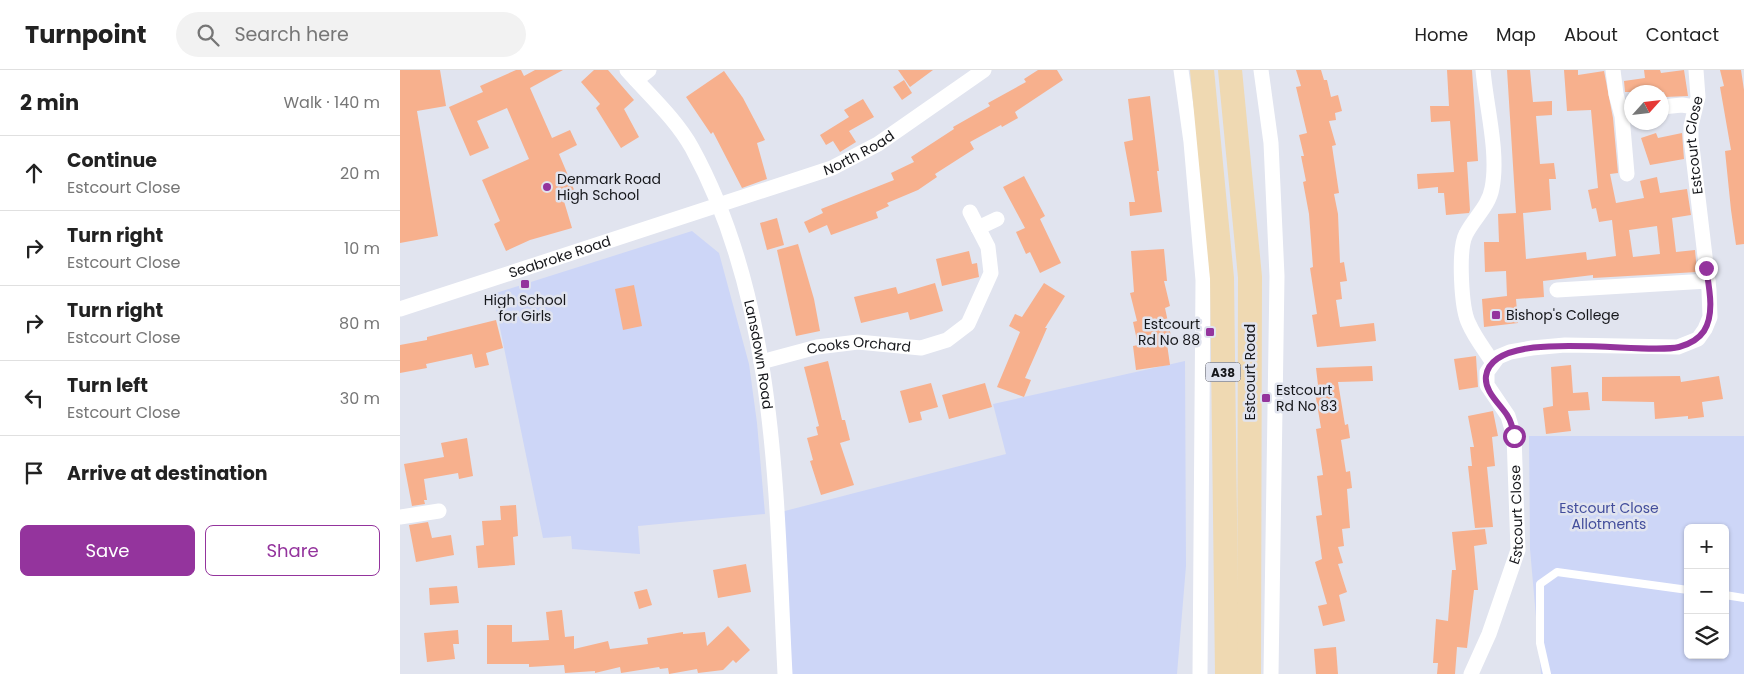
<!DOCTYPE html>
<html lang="en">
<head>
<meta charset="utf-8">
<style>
  :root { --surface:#fff; --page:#f2f2f2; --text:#222; --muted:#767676; --line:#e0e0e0; --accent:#94349d }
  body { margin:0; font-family:Poppins,sans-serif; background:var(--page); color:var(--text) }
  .controls { position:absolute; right:15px; bottom:15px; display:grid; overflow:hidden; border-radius:8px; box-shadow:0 1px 4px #0004 }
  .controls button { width:45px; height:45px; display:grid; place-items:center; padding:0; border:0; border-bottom:1px solid var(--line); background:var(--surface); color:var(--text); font:25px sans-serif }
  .compass { position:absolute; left:1224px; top:15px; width:45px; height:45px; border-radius:50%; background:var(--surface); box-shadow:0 1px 4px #0004; rotate:63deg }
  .stop { position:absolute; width:15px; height:15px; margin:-11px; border:4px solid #94349d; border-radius:50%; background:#fff }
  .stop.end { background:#94349d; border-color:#fff; box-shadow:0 1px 5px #0008 }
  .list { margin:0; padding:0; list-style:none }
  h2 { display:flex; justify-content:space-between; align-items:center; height:65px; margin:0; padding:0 20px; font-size:21px }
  h2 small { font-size:16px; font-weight:400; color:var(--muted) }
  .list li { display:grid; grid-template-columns:32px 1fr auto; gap:15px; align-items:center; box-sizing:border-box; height:75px; padding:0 20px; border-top:1px solid var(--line) }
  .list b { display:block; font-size:19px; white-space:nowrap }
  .list p { margin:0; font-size:16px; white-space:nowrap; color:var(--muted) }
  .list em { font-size:16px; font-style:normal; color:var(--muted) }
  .actions { display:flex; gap:10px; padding:15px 20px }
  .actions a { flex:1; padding:11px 0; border:1px solid var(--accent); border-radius:8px; text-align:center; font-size:18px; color:var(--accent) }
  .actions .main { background:var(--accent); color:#fff }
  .icon { flex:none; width:28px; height:28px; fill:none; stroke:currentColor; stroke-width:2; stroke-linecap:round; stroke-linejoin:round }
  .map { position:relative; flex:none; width:1344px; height:604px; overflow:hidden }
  header { display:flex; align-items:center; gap:30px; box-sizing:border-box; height:70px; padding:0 25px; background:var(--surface); border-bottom:1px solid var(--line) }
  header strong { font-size:24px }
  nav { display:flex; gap:28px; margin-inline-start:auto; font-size:18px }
  .search { width:350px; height:45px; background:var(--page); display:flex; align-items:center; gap:12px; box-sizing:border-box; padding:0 18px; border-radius:28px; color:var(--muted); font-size:19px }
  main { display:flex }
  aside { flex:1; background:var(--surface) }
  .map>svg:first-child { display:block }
  .green { fill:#cdd6f7; fill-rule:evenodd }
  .building { fill:#f7b08d; fill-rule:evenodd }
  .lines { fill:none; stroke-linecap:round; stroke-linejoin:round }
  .service { stroke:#fff; stroke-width:8 }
  .minor { stroke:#fff; stroke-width:15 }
  .primary { stroke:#efd9b2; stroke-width:24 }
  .route { stroke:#94349d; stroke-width:6 }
  .poi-dot { fill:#94349d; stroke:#e1e4ef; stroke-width:2 }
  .labels { text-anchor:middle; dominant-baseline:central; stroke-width:5; stroke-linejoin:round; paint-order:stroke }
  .shield { fill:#e1e4ef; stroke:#53545b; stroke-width:1 }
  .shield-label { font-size:12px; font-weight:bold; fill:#16171b }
  .street-label { font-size:14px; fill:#16171b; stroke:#e1e4ef }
  .poi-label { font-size:14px; fill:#16171b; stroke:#e1e4ef; text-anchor:start }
  .park-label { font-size:14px; fill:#434e9c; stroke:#e1e4ef }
</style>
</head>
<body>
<header>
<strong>Turnpoint</strong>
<div class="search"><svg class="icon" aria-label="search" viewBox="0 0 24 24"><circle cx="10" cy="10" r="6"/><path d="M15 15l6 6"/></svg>Search here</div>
<nav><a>Home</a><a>Map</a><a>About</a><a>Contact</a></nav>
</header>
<main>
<aside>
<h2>2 min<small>Walk · 140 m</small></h2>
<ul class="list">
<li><svg class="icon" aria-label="ahead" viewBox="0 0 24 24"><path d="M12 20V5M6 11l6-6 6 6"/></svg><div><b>Continue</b><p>Estcourt Close</p></div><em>20 m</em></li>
<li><svg class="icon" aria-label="right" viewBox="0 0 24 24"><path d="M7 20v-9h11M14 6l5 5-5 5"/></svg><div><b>Turn right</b><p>Estcourt Close</p></div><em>10 m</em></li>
<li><svg class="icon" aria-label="right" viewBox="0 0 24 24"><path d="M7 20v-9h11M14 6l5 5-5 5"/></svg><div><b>Turn right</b><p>Estcourt Close</p></div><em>80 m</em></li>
<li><svg class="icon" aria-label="left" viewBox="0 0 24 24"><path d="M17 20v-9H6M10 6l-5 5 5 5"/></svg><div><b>Turn left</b><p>Estcourt Close</p></div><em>30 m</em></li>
<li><svg class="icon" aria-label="arrive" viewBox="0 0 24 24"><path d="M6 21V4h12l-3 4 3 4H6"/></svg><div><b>Arrive at destination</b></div></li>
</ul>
<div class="actions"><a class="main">Save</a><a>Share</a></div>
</aside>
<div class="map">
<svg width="1344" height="604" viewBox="0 0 1344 604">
  <rect width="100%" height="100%" fill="#e1e4ef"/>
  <g class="green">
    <path d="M292,161l27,22 30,111 8,59 8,91 -127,12 2,28 -68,-5 -1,-13 -28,2 -50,-244z"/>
    <path d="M785,291l1,205 -9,108h-392l-8,-161 229,-59 -13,-50z"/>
    <path d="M1129,366h215v238h-203l-11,-125zM1288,458h37v127h-37z"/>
  </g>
  <g class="building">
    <path d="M0,0h40l6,36 -29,5 21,125 -38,7z"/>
    <path d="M116,0h5l3,6 11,-6h28l-33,18 22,50 18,-8 7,15 -18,9 16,38 -12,6 9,30 -42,12 -24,11 -12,-27 6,-3 -18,-41 47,-21 -22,-51 -30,13 12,27 -19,8 -21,-49 34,-15 -3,-6z"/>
    <path d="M194,0h14l26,30 -10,9 15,28 -18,11 -25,-40 4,-4 -19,-22z"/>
    <path d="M498,0h35l-23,17z"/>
    <path d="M638,0h19l6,10 -48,32 3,6 -16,9 -1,-2 -31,17 4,7 -39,25 2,3 -19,13 -31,13 2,3 -13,6 2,6 -47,17 -4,-10 -18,8 -5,-11 19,-9 -2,-4 73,-29 -3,-7 23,-11 -3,-5 43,-28 -1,-2 37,-21 -2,-3 38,-21 -2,-3z"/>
    <path d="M896,0h25l3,10h3l4,17 7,-2 4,16 -7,2 1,7 -7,1 7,24 -4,1 7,47 -5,1 4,20 2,49 4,-1 3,19 -7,1 2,17 -6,1 4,27 34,-4 2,18 -59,6 -5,-32 5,-1 -7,-46 3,-1 -4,-53 -6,-32 3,-1 -5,-25h3l-5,-21 8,-2 -11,-46 5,-1z"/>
    <path d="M1047,0h25l6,91 -11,1 3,48 -1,3 -23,2 -2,-22h-6v-6l-20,2 -1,-15 37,-2 -4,-51 -19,1 -1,-16h19z"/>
    <path d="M1107,0h23l3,32 19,-1v14l-16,1 4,48 14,-1 2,16h-7l2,31 -28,3 3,46 60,-7 1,8 29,-4 -4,-36 -13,2 -3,-14 -4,1 -4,-19 10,-2 -7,-78 -24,1 -3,-41h14v5l26,-4 9,47 5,55 -8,1 6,29 28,-5 -4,-17 17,-4 3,16 27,-4 4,26 -19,3 4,34 19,-2 2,22 -104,6v-3l-50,6 1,16 -28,2 2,24 -34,4 -2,-28 25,-3 -1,-25 -21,1 -1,-30h15l-1,-28 18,-1zM1257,156l3,28 -27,3 -4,-27z"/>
    <path d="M1244,0h16l1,3 23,-3 4,26 -23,1 -1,-5h-39l-1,-11 21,-3z"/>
    <path d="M1320,0h21l3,20v154l-8,1 -5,-35 -6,-59 6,-1 -11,-63 4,-1z"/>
    <path d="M324,1l19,27 22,42 -8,3 10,36 -25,9 -29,-56 -2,2 -25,-37z"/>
    <path d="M504,10l8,13 -10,7 -9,-13z"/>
    <path d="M750,26l9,75h-2l5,41 -32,4 -1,-14h6l-11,-60 9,-2 -5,-41z"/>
    <path d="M463,29l11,18 -25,14 7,11 -16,10 -7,-11 -7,4 -6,-10 29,-18 -5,-7z"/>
    <path d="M1256,63l2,5 24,-5 2,26 -34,6 -9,-27z"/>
    <path d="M624,106l21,40 -5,3 21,44 -21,10 -10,-21 -4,2 -10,-22 9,-4 -22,-41z"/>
    <path d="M377,148l7,27 -17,5 -7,-27z"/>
    <path d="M398,174l16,55 6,32 -24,5 -19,-86z"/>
    <path d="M764,179l3,32h-3l6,25 -5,2 6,28 -5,1 4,28 -34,5 -3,-24 5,-1 -5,-23 4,-1 -7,-28 4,-1 -3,-41z"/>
    <path d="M569,181l3,13 5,-1 2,14 -37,9 -6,-27z"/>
    <path d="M535,213l8,28 -33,9 -2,-8 -47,11 -7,-26 42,-10 2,7z"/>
    <path d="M644,213l21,13 -20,32h2l-22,50 6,2 -7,17 -27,-10 23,-55 -11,-6 6,-12 7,3z"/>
    <path d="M234,215l8,41 -19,4 -8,-41z"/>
    <path d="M96,250l7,28 -17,5 3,12 -14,3 -3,-14 -46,10 1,4 -27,5v-28l27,-5v-3z"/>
    <path d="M1076,286l2,31 -19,3 -5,-31z"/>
    <path d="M428,291l14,59h3l5,20 -10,3 14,42 -33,10 -11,-34 3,-1 -6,-22 11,-3 -2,-8 3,-1 -15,-59z"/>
    <path d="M1171,295l2,28 15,-1 2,18 -22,1 3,20 -25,3 -3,-26 10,-2 -2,-39z"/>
    <path d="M972,296l1,15 -35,1 7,43 3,-1 2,14 -9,2 5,32 4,-1 2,17 -5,1 3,39 -8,1 2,17 -6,1 5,16 -5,1 9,28 -8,3 6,26 -22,5 -5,-20 9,-2 -12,-42 7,-3 -6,-43 6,-1 -5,-39 6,-1 -7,-46 5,-1 -7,-42 4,-1 -2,-17z"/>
    <path d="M1280,306l1,6 38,-6 4,23 -21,3 2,15 -16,2v-3l-33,3 -1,-17 -52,-1v-24z"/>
    <path d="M531,313l7,24 -18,5 2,8 -13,3 -9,-32z"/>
    <path d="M585,313l7,24 -43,12 -7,-24z"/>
    <path d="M1093,341l5,25 -6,1 3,29 -8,1 6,60 -18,1 -7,-62h4l-2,-19h4l-6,-31z"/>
    <path d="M67,368l6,38 -14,3 -1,-6 -34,6 3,21h-3l1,4 -13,2 -8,-42 40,-7 -3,-14z"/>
    <path d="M116,435l2,31 -5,1 2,28 -37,3 -2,-22 8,-1 -2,-24 19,-1 -1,-14z"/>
    <path d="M28,452l4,16 19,-3 3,20 -38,7 -7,-37z"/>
    <path d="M1085,459l2,15 -13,2 4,44h-4l-7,58 -10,-1 -2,27h-18l1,-11h-5l3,-44 12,2 4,-51h4l-4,-38z"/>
    <path d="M346,494l5,28 -33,6 -5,-28z"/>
    <path d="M57,516l2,17 -29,2 -1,-17z"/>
    <path d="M247,519l5,16 -13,4 -5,-17z"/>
    <path d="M162,540l3,27 9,-1v13l34,-8 2,8 38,-5 -1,-6 36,-6v2l22,-2 2,14 21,-20 22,24 -14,13 -3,-3 -10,10 -25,3 -1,-4 -28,5 -1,-6 -8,1 -1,-2 -38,6 -1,-6 -25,6v-2l-30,2 -1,-8 -35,2v-3h-42v-39h25v17l37,-2 -3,-28z"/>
    <path d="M58,560l1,14h-6l2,15 -28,3 -3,-29z"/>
    <path d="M936,577l2,27h-22l-2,-25z"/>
  </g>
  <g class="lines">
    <g class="service">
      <path d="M1325,525l19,3"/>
      <path d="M1147,604l-7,-31v-59l17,-12 131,18"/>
    </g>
    <g class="minor">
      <path id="s1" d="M227,0c22,25 49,49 65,78 86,157 84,352 93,526"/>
      <path d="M781,0l10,72 12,138 -3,394"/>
      <path d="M861,0l10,73 6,133 -6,398"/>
      <path d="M1083,0c3,36 16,83 9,118 -3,18 -18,30 -26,46 -8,15 -5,75 3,90 6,14 16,26 24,39"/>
      <path d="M1213,0l3,24 6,22 5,58"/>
      <path d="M236,10l13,-10"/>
      <path d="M1262,37l20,-2 13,2"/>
      <path d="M578,158l19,-9"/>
      <path d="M1157,220l151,-9"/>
      <path id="s2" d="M0,239l432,-141 46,-24 106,-74"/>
      <path id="s3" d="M361,292l56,-15 41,-5 63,6 26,-8 21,-16 23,-51 -3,-26 -18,-35"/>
      <path d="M0,447l39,-6"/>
      <path id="s4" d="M1071,604l18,-40 29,-84 -4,-114 -6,-20 -21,-31v-13l11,-15 12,-5 22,-4 33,-3 113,2 20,-8 7,-10 5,-12 -1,-27 -18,-152v-12l7,-29 -2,-27"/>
    </g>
    <g class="primary">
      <path d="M802,0l20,208 5,396"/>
      <path d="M830,0l20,207 -1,397"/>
    </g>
  </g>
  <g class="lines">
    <path class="route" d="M1114,366c-1,-7 -3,-15 -7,-21 -8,-12 -23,-24 -21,-39 7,-51 158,-20 193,-29 11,-3 19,-7 25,-16 11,-17 5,-44 2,-63"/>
  </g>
  <g class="poi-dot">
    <circle cx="147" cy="117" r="5"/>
    <rect x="120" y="209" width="10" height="10" rx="2.5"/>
    <rect x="1091" y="240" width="10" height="10" rx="2.5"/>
    <rect x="805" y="257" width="10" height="10" rx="2.5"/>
    <rect x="861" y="323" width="10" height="10" rx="2.5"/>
  </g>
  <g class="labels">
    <rect class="shield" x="805.5" y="292.5" width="35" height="19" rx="4"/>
    <g class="shield-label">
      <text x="823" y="302">A38</text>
    </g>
    <g class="street-label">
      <text stroke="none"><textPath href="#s4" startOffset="738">Estcourt Close</textPath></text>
      <text stroke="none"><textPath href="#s2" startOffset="485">North Road</textPath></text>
      <text stroke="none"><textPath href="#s2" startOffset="168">Seabroke Road</textPath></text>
      <text stroke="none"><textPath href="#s3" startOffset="100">Cooks Orchard</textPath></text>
      <text stroke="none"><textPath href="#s1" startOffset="320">Lansdown Road</textPath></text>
      <text transform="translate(850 302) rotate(-90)">Estcourt Road</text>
      <text stroke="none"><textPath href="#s4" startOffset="168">Estcourt Close</textPath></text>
    </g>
    <g class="poi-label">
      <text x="157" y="109">Denmark Road<tspan x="157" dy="16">High School</tspan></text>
      <text x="125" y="230" text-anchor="middle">High School<tspan x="125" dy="16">for Girls</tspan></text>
      <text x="1106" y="245">Bishop's College</text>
      <text x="800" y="254" text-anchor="end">Estcourt<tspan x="800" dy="16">Rd No 88</tspan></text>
      <text x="876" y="320">Estcourt<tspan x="876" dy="16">Rd No 83</tspan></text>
    </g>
    <g class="park-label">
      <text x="1209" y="438">Estcourt Close<tspan x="1209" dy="16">Allotments</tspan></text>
    </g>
  </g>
</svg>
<div class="controls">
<button>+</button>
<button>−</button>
<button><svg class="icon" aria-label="layers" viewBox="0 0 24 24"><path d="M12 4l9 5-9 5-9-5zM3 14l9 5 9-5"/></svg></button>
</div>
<svg class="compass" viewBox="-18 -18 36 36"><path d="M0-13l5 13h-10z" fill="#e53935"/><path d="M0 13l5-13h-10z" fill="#767676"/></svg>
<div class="stop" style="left:1114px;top:366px"></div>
<div class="stop end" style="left:1306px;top:198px"></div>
</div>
</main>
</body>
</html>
